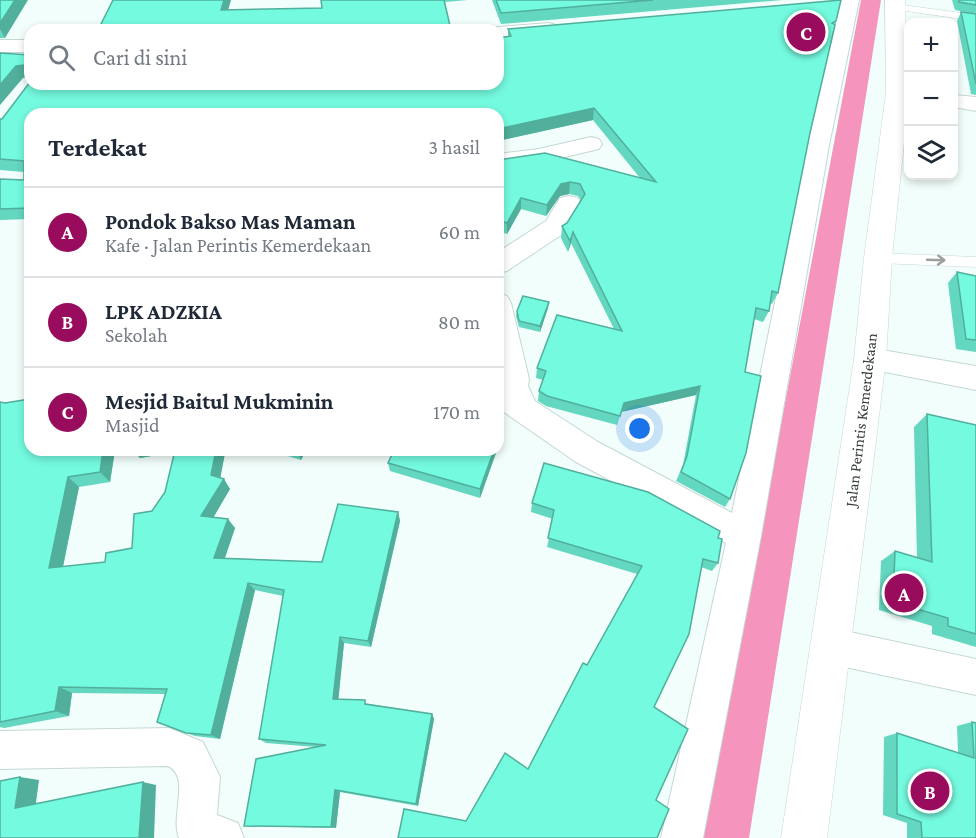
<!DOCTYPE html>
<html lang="id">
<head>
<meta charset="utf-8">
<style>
  :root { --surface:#fff; --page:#f2f2f3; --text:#1f2937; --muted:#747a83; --line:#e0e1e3; --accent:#990b5c }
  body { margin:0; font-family:"Crimson Pro",serif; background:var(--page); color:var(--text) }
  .controls { position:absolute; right:18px; top:18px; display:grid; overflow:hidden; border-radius:12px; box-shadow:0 3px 9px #0003 }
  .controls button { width:54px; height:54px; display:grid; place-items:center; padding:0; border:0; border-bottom:2px solid var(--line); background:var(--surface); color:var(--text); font:30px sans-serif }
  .you { position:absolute; left:640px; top:429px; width:21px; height:21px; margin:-15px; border:4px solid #fff; border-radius:50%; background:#1a73e8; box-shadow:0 0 0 9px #1a73e833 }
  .badge { display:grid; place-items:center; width:39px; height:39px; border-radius:50%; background:var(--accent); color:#fff; font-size:20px; font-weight:700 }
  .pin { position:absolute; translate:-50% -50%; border:3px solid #fff; box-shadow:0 2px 6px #0006 }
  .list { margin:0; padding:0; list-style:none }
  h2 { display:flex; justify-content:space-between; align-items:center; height:78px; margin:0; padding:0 24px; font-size:26px }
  h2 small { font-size:20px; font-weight:400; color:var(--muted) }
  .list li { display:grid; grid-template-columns:39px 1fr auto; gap:18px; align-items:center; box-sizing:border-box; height:90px; padding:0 24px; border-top:2px solid var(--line) }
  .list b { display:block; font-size:22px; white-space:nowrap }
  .list p { margin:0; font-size:20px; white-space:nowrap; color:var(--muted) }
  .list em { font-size:20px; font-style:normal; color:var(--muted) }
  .icon { flex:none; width:33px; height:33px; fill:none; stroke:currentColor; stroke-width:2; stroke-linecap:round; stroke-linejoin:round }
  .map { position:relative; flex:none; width:976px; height:838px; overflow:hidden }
  .search { position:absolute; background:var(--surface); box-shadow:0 3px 9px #0003; left:24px; top:24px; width:480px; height:66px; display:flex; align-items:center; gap:15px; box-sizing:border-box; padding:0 21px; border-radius:18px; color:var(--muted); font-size:22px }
  .panel { position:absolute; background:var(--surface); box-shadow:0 3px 9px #0003; left:24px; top:108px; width:480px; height:348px; border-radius:18px }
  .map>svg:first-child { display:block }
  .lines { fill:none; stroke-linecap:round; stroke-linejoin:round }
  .canal { fill:#f595bd; fill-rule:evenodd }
  .lane-casing { stroke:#c4d8d3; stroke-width:1 }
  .street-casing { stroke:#c4d8d3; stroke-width:2 }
  .secondary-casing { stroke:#c4d8d3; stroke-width:1 }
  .lane { fill:#fff; fill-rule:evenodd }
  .street { fill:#fff; fill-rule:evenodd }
  .secondary { fill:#fff; fill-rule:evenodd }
  .wall { fill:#64d7c0 }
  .shaded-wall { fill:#51af9c }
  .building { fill:#74fadf; stroke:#51af9c; stroke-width:1.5 }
  .oneway { stroke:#9b9f9e }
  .labels { text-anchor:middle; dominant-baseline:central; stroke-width:6; stroke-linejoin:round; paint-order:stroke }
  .street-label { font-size:16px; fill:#373f3d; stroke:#fff }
</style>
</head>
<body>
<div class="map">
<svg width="976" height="838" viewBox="0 0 976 838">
  <rect width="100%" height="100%" fill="#f2fefb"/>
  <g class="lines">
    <path class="canal" d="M861,0h20l-132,838h-46z"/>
    <defs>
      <g id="lane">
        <path d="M895,4l81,11v6l-84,-12v-4z"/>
        <path d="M878,253l98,4v10l-98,-4 -6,-5z"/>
      </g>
      <g id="street">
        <path d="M841,0h18l-30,145 -68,391 -58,302h-42l65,-295 -150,-81 -78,-54v-28l3,-1 -3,-12v-74l9,3 4,7 18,76 -1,7 7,15 63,41 134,71 75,-368z"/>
        <path d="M549,23l7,2 3,4 -3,4 -58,6v-9h-8l8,-3z"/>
        <rect x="0" y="40" width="30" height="12"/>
        <path d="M954,95l22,2v14l-22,-4z"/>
        <path d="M591,137l8,2 3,5 -3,5 -60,14 -41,7v-16l41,-5z"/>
        <path d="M569,196l9,2 3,6 -17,29 -57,38 -9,2v-21l48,-31 14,-23z"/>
        <path d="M870,348l106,18v24l-116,-23 -4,-8 4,-8z"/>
        <path d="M831,628l145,31v36l-145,-31 -13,-5 -5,-13 5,-13z"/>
        <path d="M169,728l34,14 17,35 -3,38 21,8 6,15h-65c-9,-22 12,-61 -11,-72l-168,3v-38z"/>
      </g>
      <path id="secondary" d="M885,0h20l3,104 -16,154 -6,101 -59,479h-46l73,-479 10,-101 22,-165z"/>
    </defs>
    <use href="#lane" class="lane-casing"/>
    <use href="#street" class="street-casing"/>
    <use href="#secondary" class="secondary-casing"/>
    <use href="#lane" class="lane"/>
    <use href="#street" class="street"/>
    <use href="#secondary" class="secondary"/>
  </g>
  <g class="wall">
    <path d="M0,0l5,38h-5z"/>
    <path d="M321,0h147l-23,2 6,28 -223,-20 94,-2z"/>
    <path d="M492,0h291l-282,24z"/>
    <path d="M841,0l-31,133 -32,160 -6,11 -2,-1 -1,8 -6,11 -9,-3 -9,53 16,4 -15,77 -16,46 -5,8 -49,-26 7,-16 13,-70 -75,17 -4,13 -71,-19 -8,-5 1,-10 4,-11 -7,-2 1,-10 20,-53 57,14 -43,-86 -3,9 -7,-14 1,-12 5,-3 14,-23 -3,-4 -9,-2 -9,2 -14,20 -25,-7 -14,25 -9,-3v-71l47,-7 95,25 -47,-58 -95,21v-27h-468v105l-30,1v-41l24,1v-8l-24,-2v-51h2l28,-37v2h468v-46l10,-2v-7z"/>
    <path d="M952,0h24v95l-5,-1 -14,-73 4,-9 13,2 -19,-4z"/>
    <path d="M30,55v23l-1,-1 -6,1z"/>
    <path d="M957,272l19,4v76l-20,-3 -8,-66z"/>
    <path d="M548,308l-8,24 -21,-5 -3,-11 1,-5z"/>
    <path d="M0,402l30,48h85l-5,32 -31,5 -16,80 42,-5 27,-14 20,-37 13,-19 10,-40 -35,6 -7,-8 92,3 -5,25 10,11 -17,28 22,11 -10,30 97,4 76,-50 2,9 -29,126 -27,-4 -6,56 94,15 2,5 -16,87 -78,-14 -4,36 -92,-2 72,-79 -50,-4 -7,-4 24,-143 -28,-6 -35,149 -25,-3 -38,-14 8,-28 -93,-1 -3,23 -65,12 -4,-1z"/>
    <path d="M927,414l49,11v222l-44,-13v-8l-53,-16 2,-49 14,-10 22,7 -3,-131z"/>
    <path d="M268,450h38l-5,10z"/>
    <path d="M394,450h103l-17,48 -90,-27 -2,-8z"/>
    <path d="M532,503l186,35v25l-6,8 -11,-4 -12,67 -223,187 62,-52 59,-104 50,-91 -90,-27 6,-28 -22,-7z"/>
    <path d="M972,722l4,116h-69v-15l-24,-8 1,-78 13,-4 61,20 -1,-27z"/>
  </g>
  <g class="shaded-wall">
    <path d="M15,0h13l-23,38 -5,-9v-6z"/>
    <path d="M224,0h7l-6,21 -4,-11z"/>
    <path d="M24,65l1,5 4,7 -6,1 -23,27v-20l16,-19z"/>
    <path d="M594,108l-1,12 -95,21v-12z"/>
    <path d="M570,182l-1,12 -9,2 -14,20 1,-11 14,-21z"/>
    <path d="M521,198v11l-14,25v-11z"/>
    <path d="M573,232l-2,11 -3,9 2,-11z"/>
    <path d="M549,302l-1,6 -8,24v-6z"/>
    <path d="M700,386l-4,9 -75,17 3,-9z"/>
    <path d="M103,450h12l-5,32 -10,-10z"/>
    <path d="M133,450h51l-44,8z"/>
    <path d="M216,450h6l3,3 -6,32 -8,-10z"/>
    <path d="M297,450h9l-5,10 -4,-9z"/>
    <path d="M494,450h3l-17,48v-9z"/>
    <path d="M68,477l11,10 -18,89 -12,-8z"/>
    <path d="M224,479l6,10 -21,36 -8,-9z"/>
    <path d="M398,512l2,9 -29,126 -3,-6z"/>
    <path d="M228,519l7,9 -13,38 -8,-8z"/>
    <path d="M248,583l7,7 -35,149 -9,-4z"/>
    <path d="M340,637l4,6 -6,61 -5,-5z"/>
    <path d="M59,687l13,6 -3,23 -14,-5z"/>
    <path d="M432,714l2,5 -16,87 -2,-2z"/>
    <path d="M20,777l19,3 -4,30 -20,-2z"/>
    <path d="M143,782l13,3 -2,53h-15z"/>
    <path d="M335,790l5,2 -4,36 -5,-1z"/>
  </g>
  <g class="building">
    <path d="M0,0h15l-15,23z"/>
    <path d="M113,0h111l-3,10 101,-2 -1,-8h123l7,30h-353z"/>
    <path d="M496,0h157l-152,13z"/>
    <path d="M841,0l-5,21 -4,2 3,2 -25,108 -32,160 -6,-2 -3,20 -13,-3 -11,64 16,4 -15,77 -16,46 -49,-27 6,-16 13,-70 -76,17 -4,13 -73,-20 -8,-5 7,-20 -9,-3 20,-53 65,16 -49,-99 -3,9 -8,-15 5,-3 18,-29 -5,-10 -10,-2 -9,2 -14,21 -26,-7 -14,25 -9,-3v-60l47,-7 111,29 -62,-74 -96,21v-15h-468v94l-30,1v-30l24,1v-19l-24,-2v-40h2l28,-37v2h468v-46l13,-2 -3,-7z"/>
    <path d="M959,0h17v5l-17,-3z"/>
    <path d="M961,12l15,2v70z"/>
    <path d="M0,53l30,2v15h-5l-1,-5 -8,1 -16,19z"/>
    <path d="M957,272l19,4v64l-10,-1z"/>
    <path d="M523,296l26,6 -9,24 -21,-5 -2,-10z"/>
    <path d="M30,399v51h73l-3,22 -32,5 -19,91 56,-6 1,-9 26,-5 2,-34 18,-3 13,-19 10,-42h41l-5,25 13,4 -23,37 27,3 -14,39 108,4 16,-58 60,8 -30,129 -28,-4 -7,62 32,1v4l67,10 -16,90 -81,-14 -4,37 -87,-1 12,-67 70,-14 -67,-6 25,-149 -36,-7 -37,152 -25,-2 -29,-11 10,-33 -108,-2 -4,24 -55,11v-320l5,1z"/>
    <path d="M927,414l49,11v209l-28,-8v-8l-55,-16 2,-51 37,11z"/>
    <path d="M394,450h100l-14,39 -92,-26z"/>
    <path d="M544,463l104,29 72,39 -2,7 4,1 -4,24 -15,-4 -14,75 -35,73 34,22 -32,71 13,9 -12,29h-259l6,-29 62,12 39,-68 23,16 55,-106 4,2 55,-99 -94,-28 6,-28 -22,-7z"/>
    <path d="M972,722l4,1v115h-54l-1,-16 -24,-8v-81l77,25z"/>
    <path d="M20,777l-5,31 128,-26 -4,56h-139v-57z"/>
  </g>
  <defs><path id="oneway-shaft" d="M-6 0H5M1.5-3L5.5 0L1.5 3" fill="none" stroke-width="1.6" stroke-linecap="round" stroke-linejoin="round" transform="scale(1.5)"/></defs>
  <use class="oneway" href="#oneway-shaft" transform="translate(936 260) rotate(2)"/>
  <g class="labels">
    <g class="street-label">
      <text transform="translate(861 420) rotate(-83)">Jalan Perintis Kemerdekaan</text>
    </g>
  </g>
</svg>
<div class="controls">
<button>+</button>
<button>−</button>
<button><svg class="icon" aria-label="layers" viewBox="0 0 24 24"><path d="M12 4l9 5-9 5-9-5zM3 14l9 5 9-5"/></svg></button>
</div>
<div class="you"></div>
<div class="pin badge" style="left:904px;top:593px">A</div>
<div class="pin badge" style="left:930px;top:791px">B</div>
<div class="pin badge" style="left:806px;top:32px">C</div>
<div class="search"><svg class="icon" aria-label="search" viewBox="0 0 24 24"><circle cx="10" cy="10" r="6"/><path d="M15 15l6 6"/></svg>Cari di sini</div>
<section class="panel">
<h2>Terdekat<small>3 hasil</small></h2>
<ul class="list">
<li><span class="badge">A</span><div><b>Pondok Bakso Mas Maman</b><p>Kafe · Jalan Perintis Kemerdekaan</p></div><em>60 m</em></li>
<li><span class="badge">B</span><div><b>LPK ADZKIA</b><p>Sekolah</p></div><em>80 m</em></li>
<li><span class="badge">C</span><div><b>Mesjid Baitul Mukminin</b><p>Masjid</p></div><em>170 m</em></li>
</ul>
</section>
</div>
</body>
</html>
